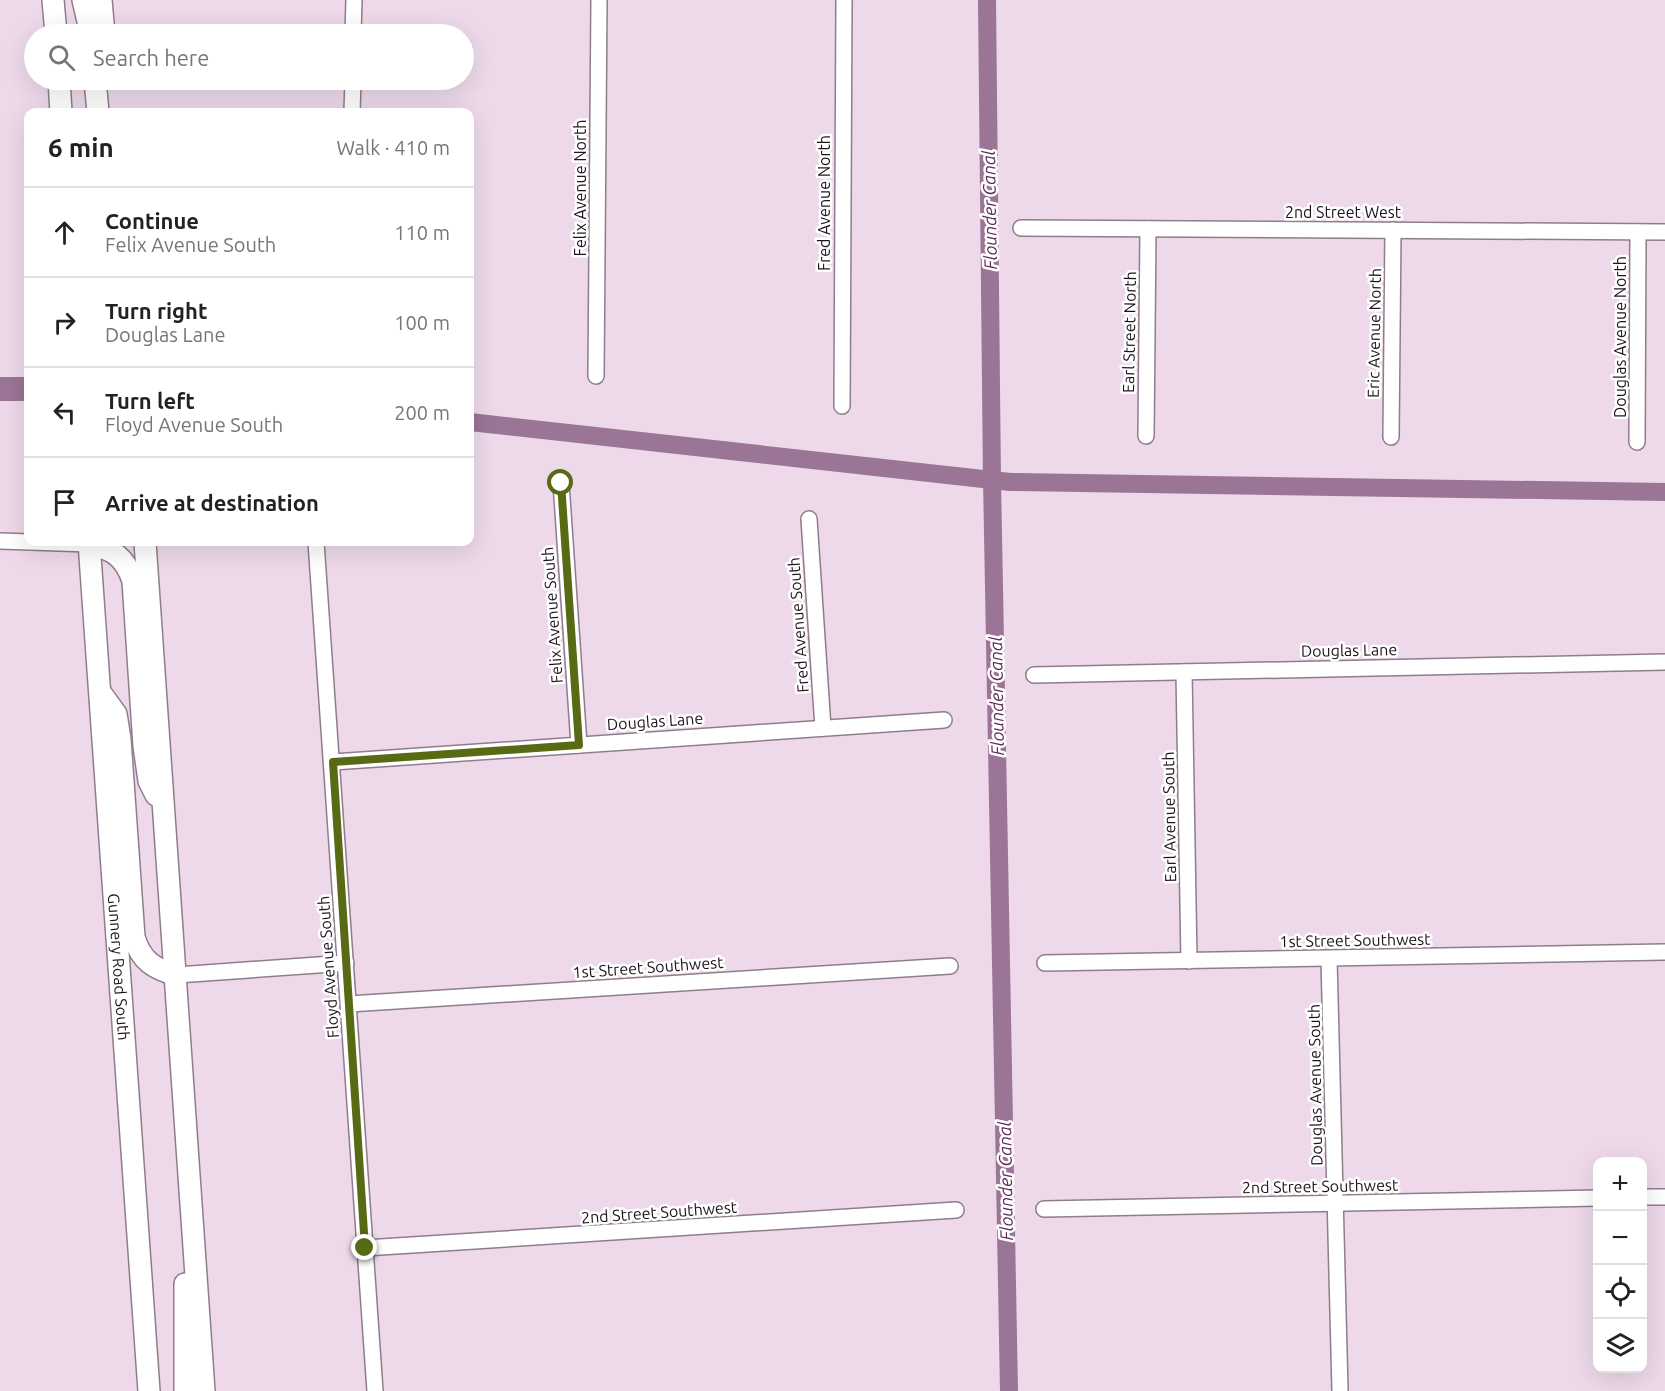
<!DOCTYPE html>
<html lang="en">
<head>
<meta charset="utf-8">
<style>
  :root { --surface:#fff; --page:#f2f2f2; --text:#222; --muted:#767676; --line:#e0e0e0 }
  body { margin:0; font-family:Ubuntu,sans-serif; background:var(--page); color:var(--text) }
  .controls { position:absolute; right:18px; bottom:18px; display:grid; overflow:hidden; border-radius:12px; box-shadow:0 6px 24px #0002 }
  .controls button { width:54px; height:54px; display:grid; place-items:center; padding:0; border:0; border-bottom:2px solid var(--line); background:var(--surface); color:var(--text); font:30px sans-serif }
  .stop { position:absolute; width:18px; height:18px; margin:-14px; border:4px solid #596a15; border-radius:50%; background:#fff }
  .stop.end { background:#596a15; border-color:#fff; box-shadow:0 2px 6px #0008 }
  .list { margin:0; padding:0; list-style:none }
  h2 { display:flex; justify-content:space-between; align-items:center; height:78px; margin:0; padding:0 24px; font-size:26px }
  h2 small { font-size:20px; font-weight:400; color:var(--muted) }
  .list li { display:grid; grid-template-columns:39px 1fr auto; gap:18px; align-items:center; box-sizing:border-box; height:90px; padding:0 24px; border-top:2px solid var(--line) }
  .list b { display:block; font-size:22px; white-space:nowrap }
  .list p { margin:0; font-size:20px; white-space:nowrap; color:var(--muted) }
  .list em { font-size:20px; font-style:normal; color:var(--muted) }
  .icon { flex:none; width:33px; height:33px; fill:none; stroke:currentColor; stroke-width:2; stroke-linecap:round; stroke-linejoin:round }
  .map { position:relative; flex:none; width:1665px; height:1391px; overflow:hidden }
  .search { position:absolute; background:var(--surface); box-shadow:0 6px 24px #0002; left:24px; top:24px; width:450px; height:66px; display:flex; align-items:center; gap:15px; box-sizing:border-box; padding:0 21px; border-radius:33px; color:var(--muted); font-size:22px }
  .panel { position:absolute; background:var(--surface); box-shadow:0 6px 24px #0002; left:24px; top:108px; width:450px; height:438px; border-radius:12px }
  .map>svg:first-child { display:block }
  .water { fill:#9b7596 }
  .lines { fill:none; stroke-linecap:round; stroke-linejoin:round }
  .canal { stroke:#9b7596; stroke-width:18 }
  .minor-casing { stroke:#8f7d8d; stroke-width:18 }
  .secondary-casing { stroke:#8f7d8d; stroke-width:24 }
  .minor { stroke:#fff; stroke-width:15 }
  .secondary { stroke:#fff; stroke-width:21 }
  .route { stroke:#596a15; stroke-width:8 }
  .labels { text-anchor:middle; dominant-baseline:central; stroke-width:5; stroke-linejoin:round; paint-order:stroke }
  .street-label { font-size:16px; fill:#1c151b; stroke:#fff }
  .water-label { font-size:18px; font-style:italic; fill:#5f2d5b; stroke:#fff }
</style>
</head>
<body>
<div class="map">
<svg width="1665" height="1391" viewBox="0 0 1665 1391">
  <rect width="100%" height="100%" fill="#edd9ea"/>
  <rect class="water" x="0" y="377" width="28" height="24"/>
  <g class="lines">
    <g class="canal">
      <path d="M987,0l5,480 17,911"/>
      <path d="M470,422l540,60 655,10"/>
    </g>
    <defs>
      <g id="minor">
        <path d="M353,34l1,-34"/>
        <path d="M352,112l1,-32"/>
        <path d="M1021,228l644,4"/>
        <path d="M596,376l3,-376"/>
        <path d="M842,406l2,-406"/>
        <path d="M1146,436l2,-207"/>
        <path d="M1391,437l2,-207"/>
        <path d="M1637,442l1,-210"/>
        <path d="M561,483l18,262"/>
        <path d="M809,519l14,209"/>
        <path d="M0,541l89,3"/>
        <path d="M316,542l59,849"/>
        <path d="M1184,672l5,289"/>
        <path d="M1034,675l631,-13"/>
        <path d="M333,762l611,-42"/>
        <path d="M1329,959l11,432"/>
        <path d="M1045,963l620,-11"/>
        <path d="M177,975l169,-12"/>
        <path d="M349,1004l601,-38"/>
        <path d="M1642,1197h23"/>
        <path d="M1044,1209l554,-11"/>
        <path d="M365,1248l591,-38"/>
      </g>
      <g id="secondary">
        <path d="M53,0l3,34"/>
        <path d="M83,0l8,34"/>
        <path d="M101,0l3,34"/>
        <path d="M59,80l2,32"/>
        <path d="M95,80l3,32"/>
        <path id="s1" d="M89,542l60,849"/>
        <path d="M145,542l59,849"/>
        <path d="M89,544c24,5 36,13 44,37l11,165 5,35 7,14"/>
        <path d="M100,692l16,22 4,25 14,198c7,24 20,32 43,38"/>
        <path d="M185,1391v-107"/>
      </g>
    </defs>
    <use href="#minor" class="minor-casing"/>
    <use href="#secondary" class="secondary-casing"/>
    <use href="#minor" class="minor"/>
    <use href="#secondary" class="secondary"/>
  </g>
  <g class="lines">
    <path class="route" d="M365,1248l-32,-486 246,-17 -18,-262"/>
  </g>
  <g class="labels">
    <g class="street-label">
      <text transform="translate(580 188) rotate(-90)">Felix Avenue North</text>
      <text transform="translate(824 203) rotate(-90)">Fred Avenue North</text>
      <text x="1343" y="212">2nd Street West</text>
      <text transform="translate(1129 332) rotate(-89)">Earl Street North</text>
      <text transform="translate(1374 333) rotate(-89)">Eric Avenue North</text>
      <text transform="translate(1620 337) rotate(-90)">Douglas Avenue North</text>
      <text transform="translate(552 615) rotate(-94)">Felix Avenue South</text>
      <text transform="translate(798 625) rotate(-94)">Fred Avenue South</text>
      <text transform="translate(1349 650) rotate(-1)">Douglas Lane</text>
      <text transform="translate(655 721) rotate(-4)">Douglas Lane</text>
      <text transform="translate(1169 817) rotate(-91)">Earl Avenue South</text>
      <text transform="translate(1355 940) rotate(-1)">1st Street Southwest</text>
      <text stroke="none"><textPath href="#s1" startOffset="426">Gunnery Road South</textPath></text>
      <text transform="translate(328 967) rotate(-94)">Floyd Avenue South</text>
      <text transform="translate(648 967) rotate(-4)">1st Street Southwest</text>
      <text transform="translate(1315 1085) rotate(-91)">Douglas Avenue South</text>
      <text transform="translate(1320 1186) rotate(-1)">2nd Street Southwest</text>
      <text transform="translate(659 1212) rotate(-4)">2nd Street Southwest</text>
    </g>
    <g class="water-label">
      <text transform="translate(989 210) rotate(-91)">Flounder Canal</text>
      <text transform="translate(996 696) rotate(-91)">Flounder Canal</text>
      <text transform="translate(1005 1181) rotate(-91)">Flounder Canal</text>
    </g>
  </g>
</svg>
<div class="controls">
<button>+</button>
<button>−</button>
<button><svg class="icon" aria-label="locate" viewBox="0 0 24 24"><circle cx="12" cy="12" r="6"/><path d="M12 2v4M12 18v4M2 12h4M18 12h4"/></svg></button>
<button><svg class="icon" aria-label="layers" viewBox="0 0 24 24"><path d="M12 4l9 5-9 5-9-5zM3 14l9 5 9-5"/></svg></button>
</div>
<div class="stop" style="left:561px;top:483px"></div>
<div class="stop end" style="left:365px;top:1248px"></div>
<div class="search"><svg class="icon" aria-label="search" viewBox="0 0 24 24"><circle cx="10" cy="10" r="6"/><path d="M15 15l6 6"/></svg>Search here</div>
<section class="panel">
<h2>6 min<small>Walk · 410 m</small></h2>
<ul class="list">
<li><svg class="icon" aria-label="ahead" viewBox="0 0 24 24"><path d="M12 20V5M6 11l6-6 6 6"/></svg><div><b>Continue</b><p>Felix Avenue South</p></div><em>110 m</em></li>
<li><svg class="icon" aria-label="right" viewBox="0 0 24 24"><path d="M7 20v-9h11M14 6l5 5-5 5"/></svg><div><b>Turn right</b><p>Douglas Lane</p></div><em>100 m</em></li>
<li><svg class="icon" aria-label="left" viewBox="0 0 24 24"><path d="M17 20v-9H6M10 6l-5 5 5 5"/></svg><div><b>Turn left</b><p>Floyd Avenue South</p></div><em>200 m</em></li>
<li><svg class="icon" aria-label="arrive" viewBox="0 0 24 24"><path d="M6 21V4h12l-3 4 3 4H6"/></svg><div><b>Arrive at destination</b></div></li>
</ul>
</section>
</div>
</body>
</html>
